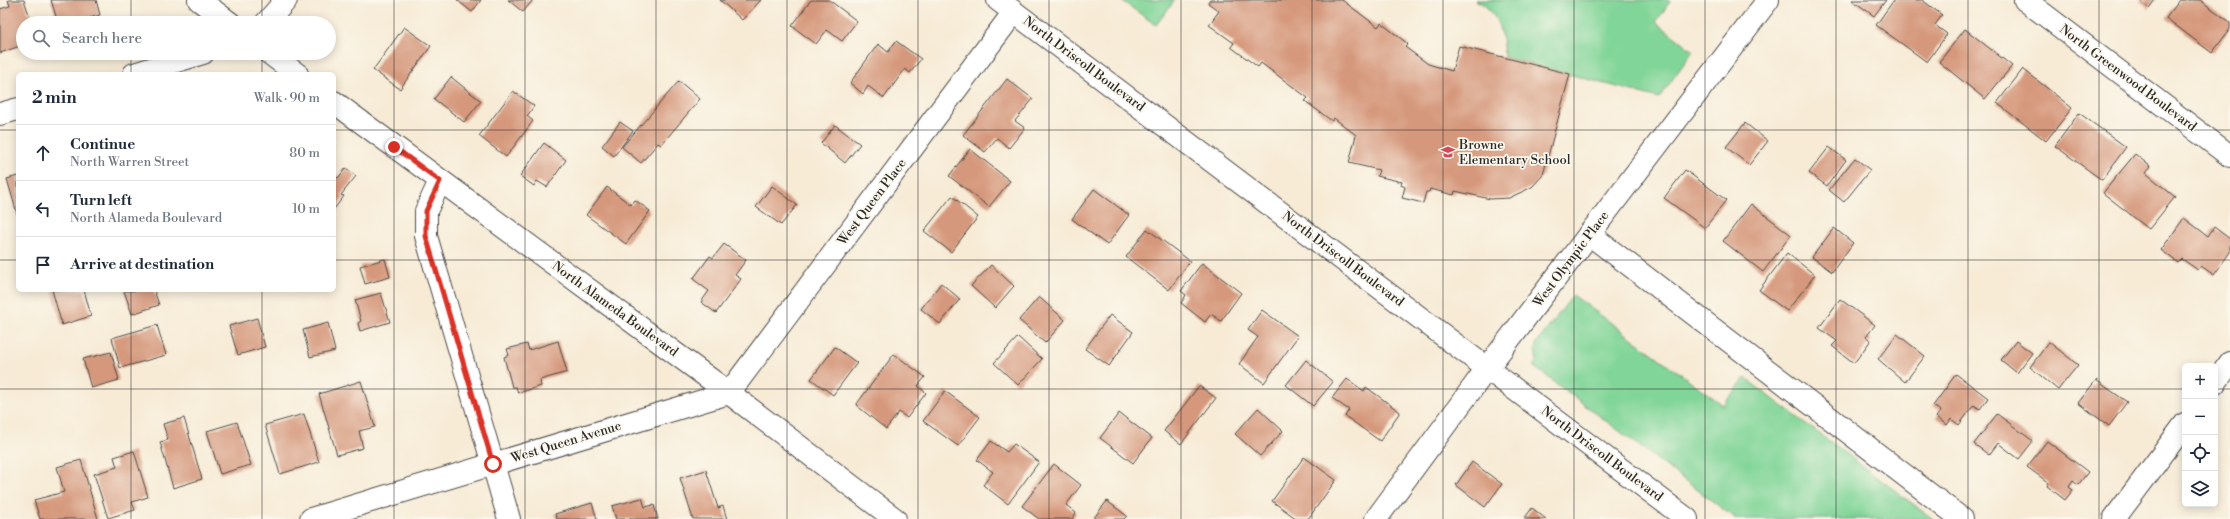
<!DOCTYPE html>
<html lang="en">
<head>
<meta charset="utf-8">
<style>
  :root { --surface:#fff; --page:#f6f6f7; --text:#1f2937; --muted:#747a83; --line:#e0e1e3 }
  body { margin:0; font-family:"Libre Bodoni",serif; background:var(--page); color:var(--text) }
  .controls { position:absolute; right:12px; bottom:12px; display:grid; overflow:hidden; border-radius:6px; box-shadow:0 2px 10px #0003 }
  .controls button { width:36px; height:36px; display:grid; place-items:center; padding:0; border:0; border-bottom:1px solid var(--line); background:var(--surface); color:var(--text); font:20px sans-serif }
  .stop { position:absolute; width:12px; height:12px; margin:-9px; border:3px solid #d93025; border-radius:50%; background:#fff }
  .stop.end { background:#d93025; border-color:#fff; box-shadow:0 1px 4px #0008 }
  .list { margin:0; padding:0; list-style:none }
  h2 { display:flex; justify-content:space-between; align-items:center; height:52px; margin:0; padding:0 16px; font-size:17px }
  h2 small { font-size:13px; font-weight:400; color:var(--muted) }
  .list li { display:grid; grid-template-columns:26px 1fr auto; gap:12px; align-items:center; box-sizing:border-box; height:56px; padding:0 16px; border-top:1px solid var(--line) }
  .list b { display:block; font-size:15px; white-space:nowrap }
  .list p { margin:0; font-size:13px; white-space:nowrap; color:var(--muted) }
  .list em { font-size:13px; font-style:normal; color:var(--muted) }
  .icon { flex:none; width:22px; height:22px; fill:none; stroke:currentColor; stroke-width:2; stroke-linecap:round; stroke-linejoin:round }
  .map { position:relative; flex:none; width:2230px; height:519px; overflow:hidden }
  .search { position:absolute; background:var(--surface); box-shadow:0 2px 10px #0003; left:16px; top:16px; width:320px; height:44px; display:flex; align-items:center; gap:10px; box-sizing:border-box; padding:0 14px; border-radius:22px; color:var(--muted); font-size:15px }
  .panel { position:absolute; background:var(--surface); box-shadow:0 2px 10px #0003; left:16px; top:72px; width:320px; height:220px; border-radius:6px }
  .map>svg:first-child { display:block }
  .green { fill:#81d598; stroke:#568062 }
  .building { fill:#d5987c }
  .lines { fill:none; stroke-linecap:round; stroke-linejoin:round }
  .minor-casing { stroke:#4a4845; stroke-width:24 }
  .major-casing { stroke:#4a4845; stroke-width:24 }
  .minor { stroke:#fff; stroke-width:22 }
  .major { stroke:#fff; stroke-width:22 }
  .route { stroke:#d93025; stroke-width:5 }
  .grid { fill:none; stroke:#2b2b2b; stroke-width:1; stroke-opacity:0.55 }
  .labels { text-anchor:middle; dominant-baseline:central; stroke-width:3.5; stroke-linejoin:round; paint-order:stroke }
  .street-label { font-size:13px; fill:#2b2b2b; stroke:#fbf7ec }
  .poi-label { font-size:13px; fill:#2b2b2b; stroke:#fbf7ec; text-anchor:start }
</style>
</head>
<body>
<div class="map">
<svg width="2230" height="519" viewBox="0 0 2230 519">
  <rect width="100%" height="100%" fill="#fbf7ec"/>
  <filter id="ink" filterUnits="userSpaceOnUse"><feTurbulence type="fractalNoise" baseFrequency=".025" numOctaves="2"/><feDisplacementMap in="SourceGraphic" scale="8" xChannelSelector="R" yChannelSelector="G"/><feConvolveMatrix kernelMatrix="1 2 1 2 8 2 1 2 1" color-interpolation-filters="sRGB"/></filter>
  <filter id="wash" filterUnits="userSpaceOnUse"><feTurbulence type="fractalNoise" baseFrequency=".012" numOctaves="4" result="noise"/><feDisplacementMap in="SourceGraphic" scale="16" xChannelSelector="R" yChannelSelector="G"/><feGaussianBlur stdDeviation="0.9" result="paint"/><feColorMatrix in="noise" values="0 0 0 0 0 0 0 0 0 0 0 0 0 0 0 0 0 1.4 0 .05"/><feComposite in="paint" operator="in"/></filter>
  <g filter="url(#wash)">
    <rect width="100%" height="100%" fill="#f7ebd6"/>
    <g class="green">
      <path d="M1121,0h54l-19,25z"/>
      <path d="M1475,0h196l-15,22 37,29 -34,47 -155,-41c-1,-22 -6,-48 -29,-57z"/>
      <path d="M1573,295l150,110 22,-27 188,141h-197l-203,-153 4,-4 -2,-11 1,-7z"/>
    </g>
    <g id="blocks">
      <g class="building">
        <path d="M8,0h16l8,23h-9v22l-23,8v-44l10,-3z"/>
        <path d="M51,0h45l4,15 -21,6v2h-21z"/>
        <path d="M457,0h24l-9,12z"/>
        <path d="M508,0h25l-10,12z"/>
        <path d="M720,0h41l-19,20z"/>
        <path d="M811,0h18l28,21 -15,20 -15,-11 -11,14 -24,-18z"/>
        <path d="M1210,0h132l36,27 3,-4 27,21 -3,3 23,17 24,7 7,-25 111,28 -27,101 -11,12 -23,11 -19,1 -35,-8 -1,4 -24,-6 -1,3h-3l-3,11 -21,-5 3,-11 -4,-2 1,-3 -25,-6 2,-6 -30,-7 7,-28 -22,-17 -2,3 -27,-20 3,-3 -47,-35 -3,4 -27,-20 3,-4 -25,-18 10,-14 -11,-8z"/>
        <path d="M1852,0h34l-12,16z"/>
        <path d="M1894,0h28l20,15 -7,10 12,9 -20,28 -51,-37z"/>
        <path d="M2139,0h16l-6,8z"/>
        <path d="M2180,0h20l30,22v7l-18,24 -46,-35z"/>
        <path d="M404,27l27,19 -31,43 -27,-19z"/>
        <path d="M1965,29l47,37 -27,33 -46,-37z"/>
        <path d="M896,41l25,18 -11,14 -5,-4 -21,29 -16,-12 -5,8 -13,-11 28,-39 10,8z"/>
        <path d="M2023,69l49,39 -26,33 -49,-38z"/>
        <path d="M451,77l30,24 -17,21 -30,-23z"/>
        <path d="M1007,79l26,20 -18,22 10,7 -16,20 -12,-10 -12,14 -22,-17z"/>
        <path d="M679,81l21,18 -39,46 -3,-2 -17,20 -19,-16z"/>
        <path d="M513,91l21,15 -7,10 6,5 -27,36 -27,-21z"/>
        <path d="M2079,113l47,34 -24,33 -47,-34z"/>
        <path d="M620,122l13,9 -19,25 -12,-10z"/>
        <path d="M1745,123l23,18 -19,24 -23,-18z"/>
        <path d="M835,125l25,19 -15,19 -24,-20z"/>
        <path d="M544,143l22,17 -19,27 -10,-6 -3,5 -14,-10z"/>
        <path d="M1829,147l17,13 -19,26 -18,-13z"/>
        <path d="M970,149l40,32 -21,26 -40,-31z"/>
        <path d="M2135,154l16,13 -5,6 29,24 -26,32 -46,-36z"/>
        <path d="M1855,158l15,12 -26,32 -15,-12z"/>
        <path d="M346,168l10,8 -15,19 3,1 -10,13v-34l4,3z"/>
        <path d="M1685,170l41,30 -21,28 -41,-30z"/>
        <path d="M18,176v41l-11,-38z"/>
        <path d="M772,186l25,19 -16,20 -25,-18z"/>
        <path d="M607,187l24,18 4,-5 15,11 -24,33 -40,-29z"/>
        <path d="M1094,189l35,26 -22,30 -35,-26z"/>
        <path d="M952,196l26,21 -27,35 -27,-21z"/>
        <path d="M1751,204l40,31 -28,37 -40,-31z"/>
        <path d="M2184,218l24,18 6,-9 16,12v13l-16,23 -13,-9 -3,4 -16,-11 -4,4 -17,-13z"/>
        <path d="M1834,228l19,15 -21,29 -20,-15z"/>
        <path d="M1147,229l43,32 -21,29 -43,-33z"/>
        <path d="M724,244l22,16 -11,15 6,4 -25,34 -15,-11 8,-11 -16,-12 17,-23 3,2z"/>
        <path d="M1787,253l28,22 -28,36 -28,-21z"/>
        <path d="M385,259l5,18 -25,7 -5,-18z"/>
        <path d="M1202,263l39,30 -20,28 -10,-7 -6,8 -24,-19 5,-8 -5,-4z"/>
        <path d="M991,265l23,21 -19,22 -24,-22z"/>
        <path d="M941,283l19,16 -20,25 -19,-15z"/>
        <path d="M52,290h32l7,26 -29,9z"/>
        <path d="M154,290l5,15 -27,9 -8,-23z"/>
        <path d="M381,293l9,29 -30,9 -2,-8 3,-2 -6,-21z"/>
        <path d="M1039,297l26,23 -20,23 -26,-23z"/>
        <path d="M1840,299l35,26 -9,12 5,3 -17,23 -22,-17 5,-5 -18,-13z"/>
        <path d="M1262,310l36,26 -34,47 -25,-19 19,-27 -10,-7z"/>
        <path d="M1110,315l23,17 -24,34 -24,-17z"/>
        <path d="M257,318l8,29 -27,8 -9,-29z"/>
        <path d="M328,323l7,28 -25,6 -7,-27z"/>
        <path d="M157,325l9,30 -46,13 -8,-30z"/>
        <path d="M1897,334l28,22 -20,26 -27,-23z"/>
        <path d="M1018,337l24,22 -24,26 -24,-22z"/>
        <path d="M558,341l9,31 -27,8 1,6 -23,7 -2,-6h-4l-8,-30 5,-2 -2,-6 20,-5 2,6z"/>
        <path d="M2016,341l16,12 -15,20 -16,-13z"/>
        <path d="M2049,342l29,23 -20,25 -28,-23z"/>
        <path d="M835,347l22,16 -24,32 -22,-16z"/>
        <path d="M111,352l8,28 -28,8 -8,-29z"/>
        <path d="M894,354l31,23 -7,9 8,7 -19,25 -8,-6 -13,17 -30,-24z"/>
        <path d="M1306,360l27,22 -20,24 -27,-21z"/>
        <path d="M1956,374l32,24 -8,11 -6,-4 -15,20 -8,-6 -4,6 -11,-8 5,-6 -8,-5z"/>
        <path d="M1347,379l17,12 2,-4 34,25 -20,29 -35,-25 4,-6 -17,-12z"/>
        <path d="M2096,380l31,22 -18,24 -31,-23z"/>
        <path d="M361,381l14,46 -16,4 4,17 -26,7 -18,-61z"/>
        <path d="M1199,386l17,12 -35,46 -17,-13z"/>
        <path d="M945,391l35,26 -22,29 -35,-25z"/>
        <path d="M1258,408l25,23 -23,25 -25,-22z"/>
        <path d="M1119,413l33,25 -19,25 -33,-25z"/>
        <path d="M304,414l15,48 -39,12 -15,-49z"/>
        <path d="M1997,414l36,27 -14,18 -21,-16 -9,12 -15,-11z"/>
        <path d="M184,418l18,61 -29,9 -13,-46 8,-2 -5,-16z"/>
        <path d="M237,422l14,43 -31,9 -13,-43z"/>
        <path d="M991,441l16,11 7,-8 25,18 -31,42 -25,-19 10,-13 -16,-12z"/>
        <path d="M2047,441l41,31 -10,13 -5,-4 -4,6 4,3 -8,10 -18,-14 2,-3 -22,-16z"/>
        <path d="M134,451l14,46 -16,5 3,8 -27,8 -14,-44 23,-7 -3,-10z"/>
        <path d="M1304,457l32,23 -28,39h-11l-25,-18z"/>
        <path d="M81,460l17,59h-58l-6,-19 30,-8 -7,-25z"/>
        <path d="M1472,462l30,22 -17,23 -29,-22z"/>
        <path d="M1054,464l27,21 -15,20 10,8 -4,6h-33l-17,-13z"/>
        <path d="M706,470l12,38 5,-2 4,13h-34l-13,-41z"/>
        <path d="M642,498l3,9 9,-2 4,14h-42l-4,-13z"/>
        <path d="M1107,501l20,15 -3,3h-31z"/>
        <path d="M592,503l5,16h-40l-2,-5z"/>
        <path d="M1532,508l14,11h-22z"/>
      </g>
    </g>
  </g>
  <g filter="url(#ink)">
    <use href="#blocks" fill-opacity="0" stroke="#4a4845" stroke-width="1"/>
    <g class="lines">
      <defs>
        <g id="minor">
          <path d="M199,0l31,23"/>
          <path d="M2025,0l205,156"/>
          <path d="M266,23l20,-23"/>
          <path d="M269,53l28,21"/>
          <path d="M134,74l69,-21"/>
          <path d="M334,102l395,291 166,126"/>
          <path d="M0,114l18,-5"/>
          <path d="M440,181l-14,30v25l83,283"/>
          <path d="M1589,234l373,285"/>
          <path d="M2215,383l15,-20"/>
          <path d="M311,519l418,-126 285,-381"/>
          <path d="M1376,519l112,-152 280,-367"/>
          <path d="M2114,519l71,-95"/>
        </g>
        <path id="major" d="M998,0l689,519"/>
      </defs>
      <use href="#minor" class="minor-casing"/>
      <use href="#major" class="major-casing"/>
      <use href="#minor" class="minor"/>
      <use href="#major" class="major"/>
    </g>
  </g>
  <g class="lines" filter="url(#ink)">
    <path class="route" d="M394,147l46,34 -14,30v25l67,228"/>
  </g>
  <path class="grid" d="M131,0v23M262,0v23M394,0v519M525,0v519M656,0v519M787,0v519M918,0v519M1049,0v519M1181,0v519M1312,0v519M1443,0v519M1574,0v519M1705,0v519M1836,0v519M1968,0v519M2099,0v519M131,53v21M262,53v21M0,130h18M334,130h1896M0,260h18M334,260h1896M131,290v229M262,290v229M0,389h2185M2215,389h15"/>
  <defs>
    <symbol id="school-bare" viewBox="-9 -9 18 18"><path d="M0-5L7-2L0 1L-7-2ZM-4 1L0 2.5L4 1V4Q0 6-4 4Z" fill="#d1495b" stroke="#fbf7ec" stroke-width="2.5" paint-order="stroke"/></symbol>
  </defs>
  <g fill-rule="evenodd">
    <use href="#school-bare" x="1438" y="142" width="20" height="20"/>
  </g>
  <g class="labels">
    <g class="street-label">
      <text transform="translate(1084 64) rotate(37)">North Driscoll Boulevard</text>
      <text transform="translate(2128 78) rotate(37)">North Greenwood Boulevard</text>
      <text transform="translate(872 202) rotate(-53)">West Queen Place</text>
      <text transform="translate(1343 259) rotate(37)">North Driscoll Boulevard</text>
      <text transform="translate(1571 259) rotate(-53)">West Olympic Place</text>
      <text transform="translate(615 309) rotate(36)">North Alameda Boulevard</text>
      <text transform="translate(566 442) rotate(-17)">West Queen Avenue</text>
      <text transform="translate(1602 454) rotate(37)">North Driscoll Boulevard</text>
    </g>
    <g class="poi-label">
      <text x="1459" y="145">Browne<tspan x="1459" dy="15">Elementary School</tspan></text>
    </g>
  </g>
</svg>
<div class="controls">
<button>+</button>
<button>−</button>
<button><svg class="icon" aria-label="locate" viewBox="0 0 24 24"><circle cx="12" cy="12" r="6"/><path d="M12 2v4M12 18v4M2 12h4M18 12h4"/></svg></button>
<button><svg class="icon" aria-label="layers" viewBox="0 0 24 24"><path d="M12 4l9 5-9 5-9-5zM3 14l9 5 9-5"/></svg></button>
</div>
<div class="stop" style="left:493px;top:464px"></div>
<div class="stop end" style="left:394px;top:147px"></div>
<div class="search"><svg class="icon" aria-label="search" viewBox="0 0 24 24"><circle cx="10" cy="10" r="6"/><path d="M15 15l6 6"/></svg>Search here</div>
<section class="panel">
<h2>2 min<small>Walk · 90 m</small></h2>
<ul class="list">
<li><svg class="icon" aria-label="ahead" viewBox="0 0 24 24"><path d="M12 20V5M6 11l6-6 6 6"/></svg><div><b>Continue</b><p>North Warren Street</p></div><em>80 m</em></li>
<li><svg class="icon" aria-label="left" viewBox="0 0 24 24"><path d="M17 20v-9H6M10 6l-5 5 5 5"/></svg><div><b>Turn left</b><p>North Alameda Boulevard</p></div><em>10 m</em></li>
<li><svg class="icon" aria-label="arrive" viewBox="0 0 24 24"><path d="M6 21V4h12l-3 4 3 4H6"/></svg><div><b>Arrive at destination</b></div></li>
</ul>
</section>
</div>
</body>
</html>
